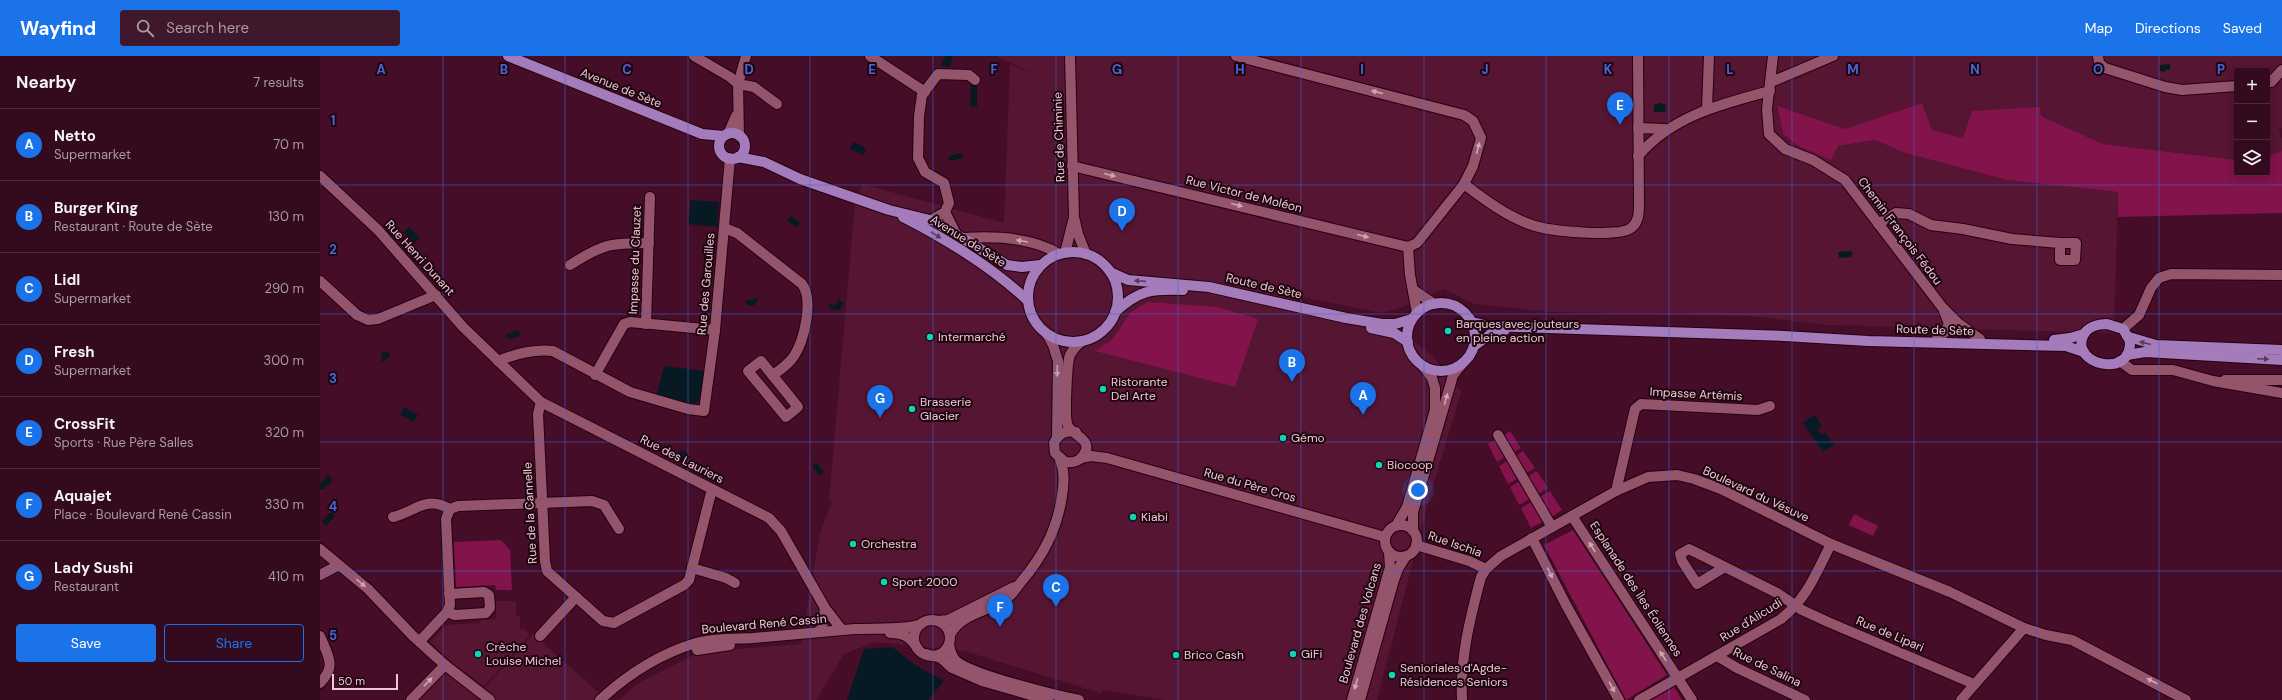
<!DOCTYPE html>
<html lang="en">
<head>
<meta charset="utf-8">
<style>
  :root { --surface:#340a1e; --page:#3f182b; --text:#f1f3f6; --muted:#a99aa4; --line:#4e2b3c; --accent:#1a73e8 }
  body { margin:0; font-family:"DM Sans",sans-serif; background:var(--page); color:var(--text) }
  .controls { position:absolute; right:12px; top:12px; display:grid; overflow:hidden; border-radius:4px; box-shadow:0 2px 10px #0003 }
  .controls button { width:36px; height:36px; display:grid; place-items:center; padding:0; border:0; border-bottom:1px solid var(--line); background:var(--surface); color:var(--text); font:20px sans-serif }
  .scale { position:absolute; left:12px; bottom:10px; width:66px; box-sizing:border-box; padding-left:4px; border:2px solid #edc8d4; border-top:0; font-size:11px; line-height:14px; white-space:nowrap; color:#edc8d4; -webkit-text-stroke:3px #1e0610; paint-order:stroke }
  .you { position:absolute; left:1098px; top:434px; width:14px; height:14px; margin:-10px; border:3px solid #fff; border-radius:50%; background:#1a73e8; box-shadow:0 0 0 6px #1a73e833 }
  .badge { display:grid; place-items:center; width:26px; height:26px; border-radius:50%; background:var(--accent); color:#fff; font-size:13px; font-weight:700 }
  .pin { position:absolute; translate:-50% -33px; filter:drop-shadow(0 1px 2px #0008) }
  .pin::after { content:''; position:absolute; top:21px; width:14px; height:12px; background:inherit; clip-path:polygon(0 0,100% 0,50% 100%) }
  .list { margin:0; padding:0; list-style:none }
  h2 { display:flex; justify-content:space-between; align-items:center; height:52px; margin:0; padding:0 16px; font-size:17px }
  h2 small { font-size:13px; font-weight:400; color:var(--muted) }
  .list li { display:grid; grid-template-columns:26px 1fr auto; gap:12px; align-items:center; box-sizing:border-box; height:72px; padding:0 16px; border-top:1px solid var(--line) }
  .list b { display:block; font-size:15px; white-space:nowrap }
  .list p { margin:0; font-size:13px; white-space:nowrap; color:var(--muted) }
  .list em { font-size:13px; font-style:normal; color:var(--muted) }
  .actions { display:flex; gap:8px; padding:12px 16px }
  .actions a { flex:1; padding:9px 0; border:1px solid var(--accent); border-radius:4px; text-align:center; font-size:14px; color:var(--accent) }
  .actions .main { background:var(--accent); color:#fff }
  .icon { flex:none; width:22px; height:22px; fill:none; stroke:currentColor; stroke-width:2; stroke-linecap:round; stroke-linejoin:round }
  .map { position:relative; flex:none; width:1962px; height:644px; overflow:hidden }
  header { display:flex; align-items:center; gap:24px; box-sizing:border-box; height:56px; padding:0 20px; background:var(--accent); color:#fff }
  header strong { font-size:19px }
  nav { display:flex; gap:22px; margin-inline-start:auto; font-size:14px }
  .search { width:280px; height:36px; background:var(--page); display:flex; align-items:center; gap:10px; box-sizing:border-box; padding:0 14px; border-radius:4px; color:var(--muted); font-size:15px }
  main { display:flex }
  aside { flex:1; background:var(--surface) }
  .map>svg:first-child { display:block }
  .built { fill:#551533 }
  .green { fill:#82134b }
  .water { fill:#071923 }
  .lines { fill:none; stroke-linecap:round; stroke-linejoin:round }
  .minor-casing { stroke:#250010; stroke-width:12 }
  .major-casing { stroke:#250010; stroke-width:12 }
  .minor { stroke:#94546c; stroke-width:10 }
  .major { stroke:#a47bbb; stroke-width:10 }
  .oneway { fill:#d2a5b5 }
  .oneway2 { fill:#5a3b5d }
  .grid { fill:none; stroke:#4766d7; stroke-width:1; stroke-opacity:0.55 }
  .poi-dot { fill:#0ed5b4; stroke:#1e0610; stroke-width:1.5 }
  .labels { text-anchor:middle; dominant-baseline:central; stroke-width:4; stroke-linejoin:round; paint-order:stroke }
  .street-label { font-size:12px; fill:#edc8d4; stroke:#1e0610 }
  .poi-label { font-size:12px; fill:#edc8d4; stroke:#1e0610; text-anchor:start }
  .grid-label { font-size:13px; text-anchor:middle; font-weight:bold; fill:#4766d7; stroke:#1e0610; stroke-width:4; stroke-linejoin:round; paint-order:stroke }
</style>
</head>
<body>
<header>
<strong>Wayfind</strong>
<div class="search"><svg class="icon" aria-label="search" viewBox="0 0 24 24"><circle cx="10" cy="10" r="6"/><path d="M15 15l6 6"/></svg>Search here</div>
<nav><a>Map</a><a>Directions</a><a>Saved</a></nav>
</header>
<main>
<aside>
<h2>Nearby<small>7 results</small></h2>
<ul class="list">
<li><span class="badge">A</span><div><b>Netto</b><p>Supermarket</p></div><em>70 m</em></li>
<li><span class="badge">B</span><div><b>Burger King</b><p>Restaurant · Route de Sète</p></div><em>130 m</em></li>
<li><span class="badge">C</span><div><b>Lidl</b><p>Supermarket</p></div><em>290 m</em></li>
<li><span class="badge">D</span><div><b>Fresh</b><p>Supermarket</p></div><em>300 m</em></li>
<li><span class="badge">E</span><div><b>CrossFit</b><p>Sports · Rue Père Salles</p></div><em>320 m</em></li>
<li><span class="badge">F</span><div><b>Aquajet</b><p>Place · Boulevard René Cassin</p></div><em>330 m</em></li>
<li><span class="badge">G</span><div><b>Lady Sushi</b><p>Restaurant</p></div><em>410 m</em></li>
</ul>
<div class="actions"><a class="main">Save</a><a>Share</a></div>
</aside>
<div class="map">
<svg width="1962" height="644" viewBox="0 0 1962 644">
  <rect width="100%" height="100%" fill="#460d28"/>
  <g class="built">
    <path d="M677,0h1285v72l-4,1 4,10v12l-15,6v-86h-30v89l-134,-16 -62,-28 -1,-8 -76,30 -32,-8 -10,-27 -77,26 -68,-22 6,27 15,12 32,13 8,-13 37,-6 30,13 102,27 111,12 -4,141 -286,-8 -77,-9 -200,-4 -77,-8 -30,-15 -41,18 -22,6 -146,-30 164,47 33,25 29,37 -33,111 -51,197h-211l-64,-10 -1,3 -137,-42 -89,-9 -31,12 -28,46h-197l19,-17 62,-31 101,-8 19,-111 12,-31 -3,-1 26,-298 7,-19 142,39 6,-159 27,12z"/>
    <path d="M176,545h20v15h4v12l5,1 5,6 -46,51 -29,-21 -25,-23 16,-17 33,-2 1,-3 16,-1z"/>
    <path d="M213,578l74,66h-189l32,-33 32,24z"/>
  </g>
  <g class="green">
    <path d="M1602,47l10,27 31,8 9,-27 68,-4 1,9 62,28 134,16v13h30v-16l15,-6v62l-164,4v-25l-111,-12 -102,-27 -30,-13 -37,6 -7,14 -33,-14 -15,-12 -6,-28 68,23z"/>
    <path d="M828,246l70,5 40,12 -23,68 -140,-36 17,-11 19,-28z"/>
    <path d="M1190,375l11,17 -8,5 -10,-17z"/>
    <path d="M1177,383l10,17 -10,6 -9,-18z"/>
    <path d="M1203,395l12,17 -10,6 -10,-17z"/>
    <path d="M1189,404l10,18 -11,6 -9,-18z"/>
    <path d="M1217,415l11,17 -11,7 -10,-18z"/>
    <path d="M1201,424l10,18 -12,7 -9,-18z"/>
    <path d="M1230,435l12,19 -12,8 -12,-20z"/>
    <path d="M1213,445l11,20 -13,7 -10,-20z"/>
    <path d="M1534,458l24,12 -5,10 -24,-11z"/>
    <path d="M1253,474l94,145 -41,25 -82,-155z"/>
    <path d="M181,484l9,10 2,40h-16l-1,-5 -39,2 -2,-45z"/>
    <path d="M1354,631l8,13h-31z"/>
  </g>
  <g class="water">
    <path d="M625,0h8l-3,11 -10,-1z"/>
    <path d="M1850,8v6h-5v2l-5,-1 -1,-6z"/>
    <path d="M651,29h6v22l-7,-1z"/>
    <path d="M1340,47l6,2 -1,7h-11v-7z"/>
    <path d="M533,86l13,6 -2,7 -14,-6z"/>
    <path d="M641,97l2,5 -13,3 -2,-3 1,-2z"/>
    <path d="M371,144l28,2 -2,25 -29,-3z"/>
    <path d="M471,160l9,6 -3,5 -10,-6z"/>
    <path d="M89,171l11,11 -5,5 -11,-11z"/>
    <path d="M1531,195l2,2 -2,4 -12,1 -1,-6z"/>
    <path d="M437,241l2,2 -6,7h-4l-4,-3 3,-4 3,1z"/>
    <path d="M519,244l5,3 -4,7h-7l-5,-4 2,-3 4,3z"/>
    <path d="M199,274l1,6 -10,3 -3,-1 -1,-4z"/>
    <path d="M69,295l1,6 -8,5 -1,-9z"/>
    <path d="M344,310l40,5c-1,12 2,30 -12,34l-35,-11z"/>
    <path d="M84,351l14,8 -4,7 -14,-7z"/>
    <path d="M1495,359l7,11 -5,4 5,5 3,-3 9,13 -11,7 -20,-29z"/>
    <circle cx="362" cy="400" r="5.5"/>
    <path d="M494,407h3l7,9 -4,4 -7,-9z"/>
    <path d="M8,419l5,5 -9,9h-4v-5z"/>
    <path d="M11,456l4,4 -9,10 -4,-5z"/>
    <path d="M572,591l25,19 27,15 -16,19h-81l17,-51z"/>
  </g>
  <g class="lines">
    <defs>
      <g id="minor">
        <path d="M374,0l36,21 8,7 1,52"/>
        <path d="M426,0l-8,28 16,3 23,17"/>
        <path d="M550,0l55,36"/>
        <path d="M750,0l4,161 4,17 8,20"/>
        <path d="M1453,0l-6,53 2,25 16,15 28,11 32,20 97,127 16,16 22,16"/>
        <path d="M1778,0l1,7 6,5 60,19 17,3 55,-4"/>
        <path d="M1451,26l62,-26"/>
        <path d="M1947,27l4,-1 11,-12"/>
        <path d="M1387,53l2,-53"/>
        <path d="M1318,72l27,1"/>
        <path d="M408,78l8,-18"/>
        <path d="M1318,100c34,-40 83,-52 132,-65"/>
        <path d="M752,110l336,81 9,-4 47,-59 9,-18 8,-28 -8,-17 -9,-6 -228,-59"/>
        <path d="M0,120l58,54 85,97 78,75 228,116 12,13 44,77 17,22"/>
        <path d="M1144,128c21,16 44,33 68,41 16,6 87,13 99,3 8,-6 8,-15 8,-25l-1,-147"/>
        <path d="M625,156l10,20"/>
        <path d="M611,164l14,-8 4,-9 -5,-20 -19,-11 -7,-14 1,-42 3,-21 16,-21 31,1 6,5"/>
        <path d="M1558,168l18,-11 13,1 22,11 32,4 49,10 48,4v17h15l1,-17h-16"/>
        <path d="M404,172l13,5 65,51c12,16 2,57 -8,72 -5,8 -14,14 -21,19"/>
        <path d="M644,182c31,-2 68,-1 95,16"/>
        <path d="M1088,191l2,28 7,38"/>
        <path d="M745,197l8,-32"/>
        <path d="M250,209c33,-21 39,-22 79,-22"/>
        <path d="M0,225l37,34 11,5 10,-1 58,-24"/>
        <path d="M1095,235l19,13"/>
        <path d="M326,268l4,-127"/>
        <path d="M1803,273l16,-14 12,-27 8,-10 12,-4 111,1"/>
        <path d="M727,278l6,11 5,16 -1,76"/>
        <path d="M1617,282l8,-6 4,-8 -5,-13"/>
        <path d="M178,305c17,-7 36,-12 55,-10l77,41 58,17 16,2 11,-81 15,-172"/>
        <path d="M441,305l37,46 -12,10 -38,-46z"/>
        <path d="M1800,305l12,9h41l40,11 69,12"/>
        <path d="M275,319l29,-51 6,-2 85,8"/>
        <path d="M1905,324h57"/>
        <path d="M221,346l-3,12 7,147 2,10 56,50 11,2 70,-38 5,-5 23,-91"/>
        <path d="M756,376c-10,-2 -17,1 -22,11l1,10 10,9c7,1 13,0 17,-5 14,-17 -9,-21 -14,-31 -4,-7 -1,-64 2,-71 3,-6 7,-10 12,-14"/>
        <path d="M1178,379l54,92"/>
        <path d="M761,402l10,-2 16,2 278,79"/>
        <path d="M1296,435l19,-82 6,-5 117,6 12,-4"/>
        <path d="M1252,460l120,184"/>
        <path d="M73,461c22,-5 32,-22 57,-8l8,-3 134,-5 12,4 15,24"/>
        <circle cx="1081" cy="485" r="16"/>
        <path d="M1076,470l11,-19 28,-97v-22l-3,-10 -9,-12"/>
        <path d="M1093,475v-19l37,-126 3,-11 9,-11"/>
        <path d="M1212,482l34,67 53,95"/>
        <path d="M1096,489l53,16 17,8"/>
        <path d="M0,493l48,40 45,47 32,29 45,35"/>
        <path d="M1405,511l-28,17 -15,-23 -2,-7 9,-5 88,44 25,17 26,12 146,62"/>
        <path d="M372,512l34,10 9,5"/>
        <path d="M0,519l19,-10"/>
        <path d="M127,556l8,3 31,-2 4,-5 -1,-13 -5,-3 -35,2"/>
        <circle cx="612" cy="582" r="18"/>
        <path d="M617,565l11,-1 66,-33"/>
        <path d="M498,576l4,-4 3,-20"/>
        <path d="M570,577c14,0 20,4 28,16"/>
        <path d="M630,579c11,-22 39,-23 57,-37 6,-4 9,-10 14,-16 22,-26 36,-52 41,-86 2,-12 3,-25 -2,-36"/>
        <path d="M0,580c8,20 17,30 0,47"/>
        <path d="M220,580l36,-39"/>
        <path d="M100,585l27,-29 3,-7 -4,-86 4,-10"/>
        <path d="M629,588c1,7 2,12 7,17 17,14 98,34 123,39"/>
        <path d="M377,594l33,-5"/>
        <path d="M606,598l15,4 11,10 30,13 66,19"/>
        <path d="M1397,600l20,12 68,32"/>
        <path d="M91,644l34,-35"/>
        <path d="M280,644c28,-26 59,-46 96,-57 18,-5 38,-4 57,-5 34,-3 68,-6 102,-9 18,-1 52,1 66,-5"/>
        <path d="M1032,644l38,-133 -1,-15"/>
        <path d="M1040,644l34,-120 4,-11 8,-13"/>
        <path d="M1142,644c-2,-42 8,-82 19,-123l5,-8 15,-13 115,-65 32,-14 29,-2 17,4 27,10 110,55 119,48 74,36 22,7 26,5 114,60"/>
        <path d="M1319,644l142,-81c27,-22 35,-46 50,-75"/>
        <path d="M1641,644l63,-72"/>
      </g>
      <g id="major">
        <path d="M188,0l194,78 22,2"/>
        <circle cx="412" cy="90" r="13"/>
        <path d="M418,101l26,5 36,17 89,31 45,11 73,44 15,2 18,-2"/>
        <path d="M583,161c45,23 88,49 125,84"/>
        <circle cx="753" cy="241" r="45"/>
        <path d="M790,216l18,8 81,7 137,31 36,6h13l17,-5"/>
        <circle cx="1121" cy="281" r="34"/>
        <path d="M795,256c24,-22 36,-23 68,-22"/>
        <path d="M1152,266l17,4 295,10 84,5 198,5 18,6"/>
        <path d="M1787,268l16,5 7,12c2,39 -60,23 -47,-5 4,-9 15,-12 24,-12z"/>
        <path d="M1051,272l23,5 14,9"/>
        <path d="M1809,281l27,8 126,5"/>
        <path d="M1734,284l16,-2 14,-4"/>
        <path d="M1154,290l17,-12 14,-4"/>
        <path d="M1807,299l18,-3 137,8"/>
      </g>
    </defs>
    <use href="#minor" class="minor-casing"/>
    <use href="#major" class="major-casing"/>
    <use href="#minor" class="minor"/>
    <use href="#major" class="major"/>
  </g>
  <defs><path id="oneway-solid" d="M-6-.8H1V-3.2L6.5 0L1 3.2V.8H-6Z"/></defs>
  <g class="oneway">
    <use href="#oneway-solid" transform="translate(1057 36) rotate(-166)"/>
    <use href="#oneway-solid" transform="translate(1158 92) rotate(-75)"/>
    <use href="#oneway-solid" transform="translate(790 119) rotate(14)"/>
    <use href="#oneway-solid" transform="translate(917 149) rotate(14)"/>
    <use href="#oneway-solid" transform="translate(1043 180) rotate(14)"/>
    <use href="#oneway-solid" transform="translate(702 185) rotate(-170)"/>
    <use href="#oneway-solid" transform="translate(737 315) rotate(91)"/>
    <use href="#oneway-solid" transform="translate(1126 343) rotate(-74)"/>
    <use href="#oneway-solid" transform="translate(1272 491) rotate(-123)"/>
    <use href="#oneway-solid" transform="translate(1230 517) rotate(64)"/>
    <use href="#oneway-solid" transform="translate(41 527) rotate(40)"/>
    <use href="#oneway-solid" transform="translate(1343 600) rotate(-123)"/>
    <use href="#oneway-solid" transform="translate(1832 625) rotate(-152)"/>
    <use href="#oneway-solid" transform="translate(108 626) rotate(-46)"/>
    <use href="#oneway-solid" transform="translate(1036 628) rotate(106)"/>
    <use href="#oneway-solid" transform="translate(1292 631) rotate(61)"/>
  </g>
  <g class="oneway2">
    <use href="#oneway-solid" transform="translate(616 179) rotate(32)"/>
    <use href="#oneway-solid" transform="translate(820 225) rotate(-176)"/>
    <use href="#oneway-solid" transform="translate(1825 287) rotate(-166)"/>
    <use href="#oneway-solid" transform="translate(1943 303) rotate(3)"/>
  </g>
  <path class="grid" d="M123,0v644M245,0v644M368,0v644M490,0v644M613,0v644M736,0v644M858,0v644M981,0v644M1104,0v644M1226,0v644M1349,0v644M1472,0v644M1594,0v644M1717,0v644M1839,0v644M0,129h1962M0,258h1962M0,386h1962M0,515h1962"/>
  <g class="poi-dot">
    <circle cx="1128" cy="275" r="4"/>
    <circle cx="610" cy="281" r="4"/>
    <circle cx="783" cy="333" r="4"/>
    <circle cx="592" cy="353" r="4"/>
    <circle cx="963" cy="382" r="4"/>
    <circle cx="1059" cy="409" r="4"/>
    <circle cx="813" cy="461" r="4"/>
    <circle cx="533" cy="488" r="4"/>
    <circle cx="564" cy="526" r="4"/>
    <circle cx="158" cy="598" r="4"/>
    <circle cx="973" cy="598" r="4"/>
    <circle cx="856" cy="599" r="4"/>
    <circle cx="1072" cy="619" r="4"/>
  </g>
  <g class="labels">
    <g class="street-label">
      <text transform="translate(301 32) rotate(22)">Avenue de Sète</text>
      <text transform="translate(739 81) rotate(-92)">Rue de Chiminie</text>
      <text transform="translate(924 138) rotate(14)">Rue Victor de Moléon</text>
      <text transform="translate(1580 175) rotate(53)">Chemin François Fédou</text>
      <text transform="translate(648 185) rotate(32)">Avenue de Sète</text>
      <text transform="translate(100 202) rotate(48)">Rue Henri Dunant</text>
      <text transform="translate(315 204) rotate(-88)">Impasse du Clauzet</text>
      <text transform="translate(386 228) rotate(-85)">Rue des Garouilles</text>
      <text transform="translate(944 230) rotate(13)">Route de Sète</text>
      <text transform="translate(1615 274) rotate(2)">Route de Sète</text>
      <text transform="translate(1376 338) rotate(3)">Impasse Artémis</text>
      <text transform="translate(362 403) rotate(27)">Rue des Lauriers</text>
      <text transform="translate(930 429) rotate(16)">Rue du Père Cros</text>
      <text transform="translate(1436 438) rotate(25)">Boulevard du Vésuve</text>
      <text transform="translate(210 457) rotate(-93)">Rue de la Cannelle</text>
      <text transform="translate(1135 488) rotate(19)">Rue Ischia</text>
      <text transform="translate(1316 533) rotate(57)">Esplanade des Îles Éoliennes</text>
      <text transform="translate(1431 564) rotate(-32)">Rue d'Alicudi</text>
      <text transform="translate(1040 567) rotate(-74)">Boulevard des Volcans</text>
      <text transform="translate(444 568) rotate(-5)">Boulevard René Cassin</text>
      <text transform="translate(1570 578) rotate(23)">Rue de Lipari</text>
      <text transform="translate(1447 611) rotate(26)">Rue de Salina</text>
    </g>
    <g class="poi-label">
      <text x="1136" y="268">Barques avec jouteurs<tspan x="1136" dy="14">en pleine action</tspan></text>
      <text x="618" y="281">Intermarché</text>
      <text x="791" y="326">Ristorante<tspan x="791" dy="14">Del Arte</tspan></text>
      <text x="600" y="346">Brasserie<tspan x="600" dy="14">Glacier</tspan></text>
      <text x="971" y="382">Gémo</text>
      <text x="1067" y="409">Biocoop</text>
      <text x="821" y="461">Kiabi</text>
      <text x="541" y="488">Orchestra</text>
      <text x="572" y="526">Sport 2000</text>
      <text x="166" y="591">Crèche<tspan x="166" dy="14">Louise Michel</tspan></text>
      <text x="981" y="598">GiFi</text>
      <text x="864" y="599">Brico Cash</text>
      <text x="1080" y="612">Senioriales d'Agde-<tspan x="1080" dy="14">Résidences Seniors</tspan></text>
    </g>
  </g>
  <g class="grid-label">
    <text x="61" y="18">A</text>
    <text x="184" y="18">B</text>
    <text x="307" y="18">C</text>
    <text x="429" y="18">D</text>
    <text x="552" y="18">E</text>
    <text x="674" y="18">F</text>
    <text x="797" y="18">G</text>
    <text x="920" y="18">H</text>
    <text x="1042" y="18">I</text>
    <text x="1165" y="18">J</text>
    <text x="1288" y="18">K</text>
    <text x="1410" y="18">L</text>
    <text x="1533" y="18">M</text>
    <text x="1655" y="18">N</text>
    <text x="1778" y="18">O</text>
    <text x="1901" y="18">P</text>
    <text x="13" y="69">1</text>
    <text x="13" y="198">2</text>
    <text x="13" y="327">3</text>
    <text x="13" y="455">4</text>
    <text x="13" y="584">5</text>
  </g>
</svg>
<div class="controls">
<button>+</button>
<button>−</button>
<button><svg class="icon" aria-label="layers" viewBox="0 0 24 24"><path d="M12 4l9 5-9 5-9-5zM3 14l9 5 9-5"/></svg></button>
</div>
<div class="scale">50 m</div>
<div class="you"></div>
<div class="pin badge" style="left:1043px;top:359px">A</div>
<div class="pin badge" style="left:972px;top:326px">B</div>
<div class="pin badge" style="left:736px;top:551px">C</div>
<div class="pin badge" style="left:802px;top:175px">D</div>
<div class="pin badge" style="left:1300px;top:69px">E</div>
<div class="pin badge" style="left:680px;top:571px">F</div>
<div class="pin badge" style="left:560px;top:362px">G</div>
</div>
</main>
</body>
</html>
